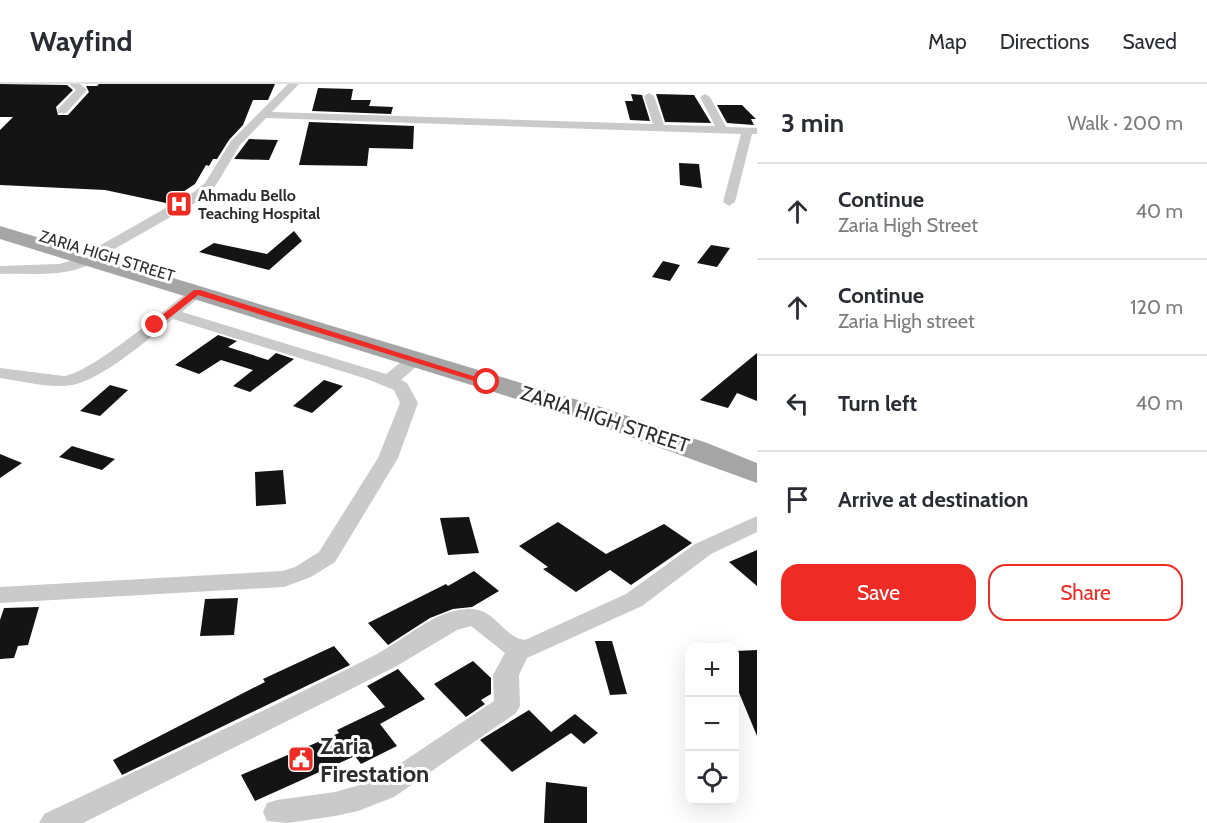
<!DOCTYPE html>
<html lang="en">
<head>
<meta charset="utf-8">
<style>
  :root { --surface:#fff; --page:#f2f2f3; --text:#2b2b33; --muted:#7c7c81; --line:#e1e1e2; --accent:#ee2b24 }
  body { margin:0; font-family:Cabin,sans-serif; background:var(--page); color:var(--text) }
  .controls { position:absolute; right:18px; bottom:18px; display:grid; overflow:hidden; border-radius:12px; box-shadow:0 6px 24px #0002 }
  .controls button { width:54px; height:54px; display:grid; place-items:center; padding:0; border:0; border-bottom:2px solid var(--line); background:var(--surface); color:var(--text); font:30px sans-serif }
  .stop { position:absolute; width:18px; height:18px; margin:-14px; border:4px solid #ee2b24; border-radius:50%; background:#fff }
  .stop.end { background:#ee2b24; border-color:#fff; box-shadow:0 2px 6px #0008 }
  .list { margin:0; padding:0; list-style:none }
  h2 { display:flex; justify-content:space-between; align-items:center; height:78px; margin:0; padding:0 24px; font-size:26px }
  h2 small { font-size:20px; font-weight:400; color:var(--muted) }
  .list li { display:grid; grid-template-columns:39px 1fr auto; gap:18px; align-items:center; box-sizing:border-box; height:96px; padding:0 24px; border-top:2px solid var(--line) }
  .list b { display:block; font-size:22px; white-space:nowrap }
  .list p { margin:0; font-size:20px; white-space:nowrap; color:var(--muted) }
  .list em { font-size:20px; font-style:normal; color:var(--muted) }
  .actions { display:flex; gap:12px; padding:18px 24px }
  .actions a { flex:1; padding:14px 0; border:2px solid var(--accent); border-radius:18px; text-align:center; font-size:21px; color:var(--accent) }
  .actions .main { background:var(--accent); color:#fff }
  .icon { flex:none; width:33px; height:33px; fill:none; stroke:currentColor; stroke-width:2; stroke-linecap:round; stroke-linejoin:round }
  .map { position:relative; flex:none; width:757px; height:739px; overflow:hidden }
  header { display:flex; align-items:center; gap:36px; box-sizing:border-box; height:84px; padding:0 30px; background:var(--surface); border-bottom:2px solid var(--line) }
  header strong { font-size:28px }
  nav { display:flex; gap:33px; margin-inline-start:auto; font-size:21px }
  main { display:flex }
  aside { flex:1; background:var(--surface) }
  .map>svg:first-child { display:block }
  .building { fill:#141414 }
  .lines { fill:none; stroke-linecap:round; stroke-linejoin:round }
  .minor { fill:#cacaca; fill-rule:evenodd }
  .primary { fill:#a5a5a5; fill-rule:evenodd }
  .route { fill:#ee2b24 }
  .labels { text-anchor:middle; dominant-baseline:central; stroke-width:6; stroke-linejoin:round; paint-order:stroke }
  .far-poi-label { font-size:16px; font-weight:bold; fill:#2d2d2d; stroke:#fff; text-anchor:start }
  .far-street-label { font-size:16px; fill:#2d2d2d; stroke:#fff }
  .street-label { font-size:20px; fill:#2d2d2d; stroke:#fff }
  .near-poi-label { font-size:24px; font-weight:bold; fill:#2d2d2d; stroke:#fff; text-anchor:start }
</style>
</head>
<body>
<header>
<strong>Wayfind</strong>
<nav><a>Map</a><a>Directions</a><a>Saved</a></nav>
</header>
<main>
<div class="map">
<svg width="757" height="739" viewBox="0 0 757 739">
  <rect width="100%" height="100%" fill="#fff"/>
  <g class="building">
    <path d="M0,0l67,1 6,5 -17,17 2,8h10l21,-23 -3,-6h11l2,-2h176l-7,16h-15l-10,25 -14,15 -12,19h-4l-4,7 -3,-1 -11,19 -29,19 -61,-13 -105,-5v-55l13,-13h-13z"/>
    <path d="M318,4l35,1 -2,11h20l-2,6 24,1 -2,7 -79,-3z"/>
    <path d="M631,10l11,1 8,26 -20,-1 -5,-19h8z"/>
    <path d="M656,10l38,1 17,28 -46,-1z"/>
    <path d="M717,21h25l14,14h-5l3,6 -27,-2z"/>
    <path d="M309,38l105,4 -1,23 -44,-1 -2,18 -68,-1z"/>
    <path d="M249,55l29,1 -9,20 -35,-1z"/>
    <path d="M679,79l20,1 3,24 -22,-3z"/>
    <path d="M294,147l8,10 -33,29 -70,-18 15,-9 53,11z"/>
    <path d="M711,161l19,3 -13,19 -20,-4z"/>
    <path d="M663,177l17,4 -10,16 -18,-4z"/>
    <path d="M218,251l19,6 -9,6 40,13 8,-7 18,6 -44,33 -17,-6 20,-16 -32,-10 -22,14 -24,-9z"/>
    <path d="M757,269v48l-20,-8 -9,15 -28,-8z"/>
    <path d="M324,296l19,6 -31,27 -19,-7z"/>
    <path d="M110,301l18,5 -28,26 -20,-5z"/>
    <path d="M72,362l43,13 -13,11 -43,-13z"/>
    <path d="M0,370l22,9 -22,15z"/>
    <path d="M283,386l3,34 -30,2 -1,-34z"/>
    <path d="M469,433l10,36 -31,2 -8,-37z"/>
    <path d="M558,438l48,32 58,-30 28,19 -61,42 -21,-15 -34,22 -33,-23 5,-2 -29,-21z"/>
    <path d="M757,466v36l-28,-24z"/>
    <path d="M474,487l25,20 -27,16 -19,2 -23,9 -42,27 -20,-22 78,-39 2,2z"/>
    <path d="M238,514l-4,37 -34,1 5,-37z"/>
    <path d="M39,523l-11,38 -10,1 -4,12 -14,1v-39l4,-12z"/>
    <path d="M595,557h17l15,53 -17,1z"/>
    <path d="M334,562l16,19 -228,110 -9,-15 152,-78 -2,-3z"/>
    <path d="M757,566v86l-22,-53v-32z"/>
    <path d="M473,577l18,17v16l-10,6 4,4 -19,13 -32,-33z"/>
    <path d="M398,585l27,30 -45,25 17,22 -36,18 -6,-8 -100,45 -14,-26 98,-42 -2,-3 48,-23 -18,-21z"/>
    <path d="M529,626l22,22 24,-18 23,19 -14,11 -13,-11 -59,39 -32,-32z"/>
    <path d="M546,698l41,5v36h-43z"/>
  </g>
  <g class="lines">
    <g class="minor">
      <path d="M69,0h11l7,6 -21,23h-8v-4l18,-19z"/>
      <path d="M288,0h11l-27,28 381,12 -9,-28 5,-3 5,3 10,29 51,1 -15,-29 5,-3 5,3 16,30 31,1v6h-5l-17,68 -6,4 -6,-4 18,-68 -475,-16 -26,27 -24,40 -12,13 -102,58 -6,1 -1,5c-29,16 -63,11 -95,12v-8l59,-2 32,-9 1,-5 102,-58 11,-9 26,-42z"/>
      <path d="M197,203l8,5 -23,20 204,62 24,-19h12l3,4 -24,21 6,3 11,20 -20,55 -63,104 -24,15 -27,10 -284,16v-16l282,-16 13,-4 24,-15 59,-94 22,-55 -6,-13 -27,-11 -194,-60c-25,20 -77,67 -109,67 -21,1 -43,-5 -64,-8v-10l64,8c29,-4 101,-67 128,-87z"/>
      <path d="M757,432v16l-46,22 -69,52 -115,52 -8,17 1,31 -4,7 -122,84 -36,14 -23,5 -48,7 -20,-2 -4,-9 4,-9 10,-3 58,-8 39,-11 120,-80 -1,-26 12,-22 -34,-27 -14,4 -62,37 -312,156h-44l5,-9c111,-52 224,-104 333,-160 28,-15 57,-43 89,-45 29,-3 37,29 59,31l101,-46 69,-50z"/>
    </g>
    <path class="primary" d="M0,142l601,181 106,36 50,20v20l-176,-64 -581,-180z"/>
  </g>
  <path class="route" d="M194,206h6l292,92 -8,2 -286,-89 -40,32h-6v-4z"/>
  <defs>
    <symbol id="hospital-square" viewBox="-11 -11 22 22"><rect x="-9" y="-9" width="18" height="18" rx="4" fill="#ee2b24" stroke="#fff"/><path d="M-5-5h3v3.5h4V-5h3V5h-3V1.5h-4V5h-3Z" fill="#fff"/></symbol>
    <symbol id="civic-square" viewBox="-11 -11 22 22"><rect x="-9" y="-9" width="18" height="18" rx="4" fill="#ee2b24" stroke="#fff"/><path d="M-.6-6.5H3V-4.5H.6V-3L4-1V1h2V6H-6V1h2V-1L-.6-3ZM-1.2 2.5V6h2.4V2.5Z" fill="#fff"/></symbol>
  </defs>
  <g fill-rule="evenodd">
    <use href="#hospital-square" x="164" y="105" width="30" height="30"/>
    <use href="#civic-square" x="286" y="660" width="30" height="30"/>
  </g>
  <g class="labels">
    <g class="far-poi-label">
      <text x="198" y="111">Ahmadu Bello<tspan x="198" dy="18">Teaching Hospital</tspan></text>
    </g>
    <g class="far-street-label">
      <text transform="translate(107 172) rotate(17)">ZARIA HIGH STREET</text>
    </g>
    <g class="street-label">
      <text transform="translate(605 335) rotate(18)">ZARIA HIGH STREET</text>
    </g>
    <g class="near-poi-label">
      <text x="320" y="661">Zaria<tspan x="320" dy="28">Firestation</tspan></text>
    </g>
  </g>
</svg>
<div class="controls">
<button>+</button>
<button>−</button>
<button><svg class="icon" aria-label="locate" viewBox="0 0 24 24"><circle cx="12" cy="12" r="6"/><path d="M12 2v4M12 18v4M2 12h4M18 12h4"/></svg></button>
</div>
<div class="stop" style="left:487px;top:298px"></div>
<div class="stop end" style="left:155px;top:241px"></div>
</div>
<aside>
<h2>3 min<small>Walk · 200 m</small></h2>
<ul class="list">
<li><svg class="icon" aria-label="ahead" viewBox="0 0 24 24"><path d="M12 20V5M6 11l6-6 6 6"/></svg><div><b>Continue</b><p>Zaria High Street</p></div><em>40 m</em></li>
<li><svg class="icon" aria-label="ahead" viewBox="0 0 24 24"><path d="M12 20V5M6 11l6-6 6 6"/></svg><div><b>Continue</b><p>Zaria High street</p></div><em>120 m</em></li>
<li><svg class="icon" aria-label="left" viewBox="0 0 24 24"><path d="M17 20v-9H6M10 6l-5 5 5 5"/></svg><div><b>Turn left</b></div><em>40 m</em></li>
<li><svg class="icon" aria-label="arrive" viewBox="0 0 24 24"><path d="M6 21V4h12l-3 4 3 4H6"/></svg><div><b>Arrive at destination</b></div></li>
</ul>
<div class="actions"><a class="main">Save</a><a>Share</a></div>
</aside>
</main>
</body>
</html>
